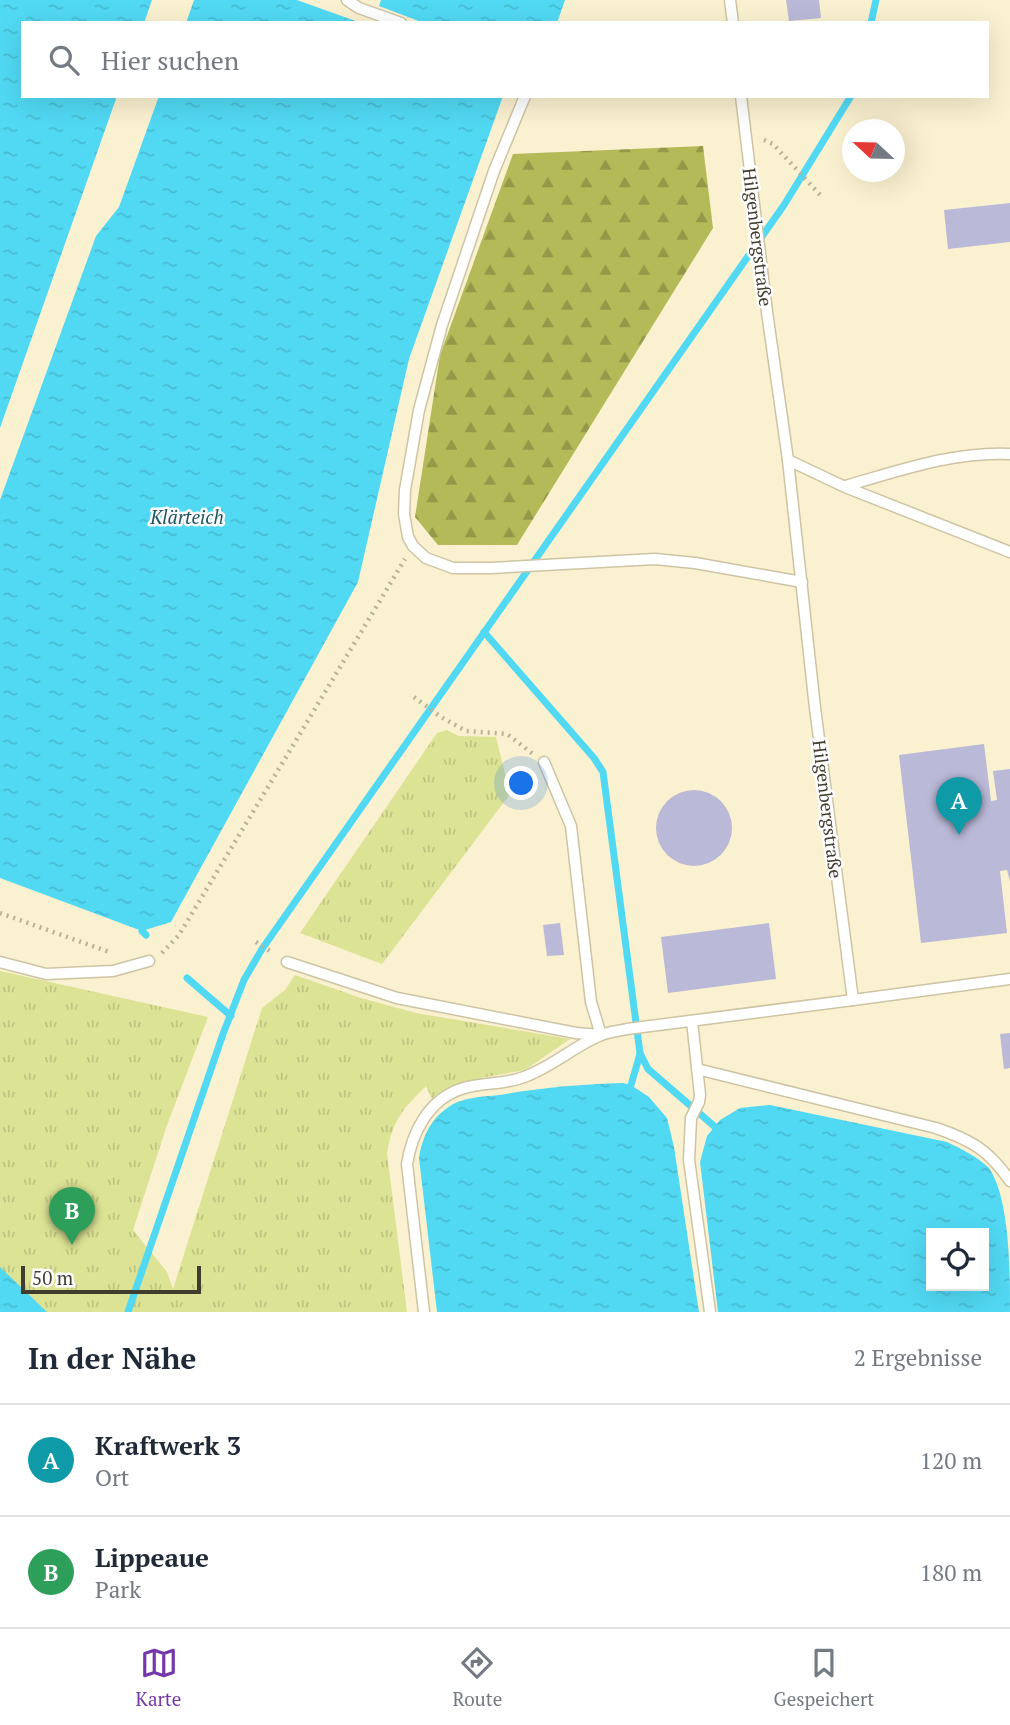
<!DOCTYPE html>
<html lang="de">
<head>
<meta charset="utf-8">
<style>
  :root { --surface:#fff; --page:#f2f2f3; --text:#1f2937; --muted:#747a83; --line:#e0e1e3; --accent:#7437ac }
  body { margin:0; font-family:"PT Serif",serif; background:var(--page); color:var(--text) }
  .controls { position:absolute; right:21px; bottom:21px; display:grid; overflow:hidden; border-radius:0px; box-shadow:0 7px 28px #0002 }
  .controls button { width:63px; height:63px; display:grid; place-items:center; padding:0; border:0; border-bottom:2px solid var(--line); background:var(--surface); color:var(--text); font:35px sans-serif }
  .compass { position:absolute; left:842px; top:119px; width:63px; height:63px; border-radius:50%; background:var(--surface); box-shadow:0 7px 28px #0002; rotate:292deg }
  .scale { position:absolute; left:21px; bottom:18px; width:180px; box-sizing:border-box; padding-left:7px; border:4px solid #403d2f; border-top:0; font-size:19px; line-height:24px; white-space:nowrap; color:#403d2f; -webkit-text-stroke:5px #fefefe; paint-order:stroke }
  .you { position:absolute; left:522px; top:784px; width:24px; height:24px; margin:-18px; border:5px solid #fff; border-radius:50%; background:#1a73e8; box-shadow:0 0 0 10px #1a73e833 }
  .badge { display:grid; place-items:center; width:46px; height:46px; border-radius:50%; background:var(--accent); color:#fff; font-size:23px; font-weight:700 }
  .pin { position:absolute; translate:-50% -58px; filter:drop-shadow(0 2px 4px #0008) }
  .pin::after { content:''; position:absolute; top:37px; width:24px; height:21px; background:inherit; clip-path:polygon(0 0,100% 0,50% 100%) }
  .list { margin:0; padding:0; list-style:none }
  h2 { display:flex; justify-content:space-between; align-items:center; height:91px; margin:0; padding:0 28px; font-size:30px }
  h2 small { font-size:23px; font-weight:400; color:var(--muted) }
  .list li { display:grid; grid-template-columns:46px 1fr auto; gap:21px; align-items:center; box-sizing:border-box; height:112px; padding:0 28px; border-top:2px solid var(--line) }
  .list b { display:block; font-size:26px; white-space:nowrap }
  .list p { margin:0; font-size:23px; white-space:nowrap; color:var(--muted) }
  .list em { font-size:23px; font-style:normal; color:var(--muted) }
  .icon { flex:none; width:38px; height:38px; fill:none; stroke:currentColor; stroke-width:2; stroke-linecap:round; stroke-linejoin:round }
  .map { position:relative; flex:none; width:1010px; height:1312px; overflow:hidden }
  .search { position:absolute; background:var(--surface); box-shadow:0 7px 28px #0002; left:21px; right:21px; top:21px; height:77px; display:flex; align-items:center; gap:18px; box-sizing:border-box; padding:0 24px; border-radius:0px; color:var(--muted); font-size:26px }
  .sheet { height:315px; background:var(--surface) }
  nav { display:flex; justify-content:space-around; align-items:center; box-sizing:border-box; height:98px; border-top:2px solid var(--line); background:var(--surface); font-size:19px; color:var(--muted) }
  nav a { display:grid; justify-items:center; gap:4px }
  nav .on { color:var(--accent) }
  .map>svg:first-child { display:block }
  .grass { fill:url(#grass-tufts) }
  .forest { fill:url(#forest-firs) }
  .water { fill:url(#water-ripples); fill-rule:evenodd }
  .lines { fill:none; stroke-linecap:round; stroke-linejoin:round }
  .stream { stroke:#51d9f4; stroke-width:7 }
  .building { fill:#bab9d8 }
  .lane-casing { stroke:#cdc4a4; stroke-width:13 }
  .path { stroke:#b9b298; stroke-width:4.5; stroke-dasharray:2 5; stroke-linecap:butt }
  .lane { stroke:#fff; stroke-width:10 }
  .labels { text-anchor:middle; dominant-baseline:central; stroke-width:5; stroke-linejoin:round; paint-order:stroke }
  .street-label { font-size:18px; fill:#403d2f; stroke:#fefefe }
  .water-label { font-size:19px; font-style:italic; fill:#1d5561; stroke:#fefefe }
</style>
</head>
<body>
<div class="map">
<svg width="1010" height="1312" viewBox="0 0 1010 1312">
  <defs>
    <pattern id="grass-tufts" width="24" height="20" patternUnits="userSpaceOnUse" patternTransform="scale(1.75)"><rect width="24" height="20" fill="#dde394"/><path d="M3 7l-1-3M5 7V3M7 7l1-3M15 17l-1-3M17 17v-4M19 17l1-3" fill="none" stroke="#bfc480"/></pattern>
    <pattern id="forest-firs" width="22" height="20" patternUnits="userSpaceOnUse" patternTransform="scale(1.75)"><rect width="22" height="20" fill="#b5ba58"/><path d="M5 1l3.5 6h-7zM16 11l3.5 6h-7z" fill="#959849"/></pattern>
    <pattern id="water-ripples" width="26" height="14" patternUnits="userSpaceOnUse" patternTransform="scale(1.75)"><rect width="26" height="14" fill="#51d9f4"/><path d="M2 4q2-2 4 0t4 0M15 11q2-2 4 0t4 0" fill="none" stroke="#48bbd2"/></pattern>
  </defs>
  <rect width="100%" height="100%" fill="#faf1d0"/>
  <g class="grass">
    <path d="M447,730l12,6 37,1 14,57 -128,170 -82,-31 137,-200z"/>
    <path d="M0,971l208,46 -42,111 -33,102 34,42 6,17 89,-281 23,-18 10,-15 66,23 55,15 154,26 -45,31 -45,8 -25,8 -23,13 -6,-13c-23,23 -33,33 -39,67l20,159h-407z"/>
  </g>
  <path class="forest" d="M703,146l10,82 -196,317h-79l-23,-28 25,-162 73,-201z"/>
  <g class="water">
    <path d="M0,0h152l-8,23h-121v73h94l-117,332z"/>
    <path d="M194,0h103l64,23h-175z"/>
    <path d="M381,0h184l-8,23h-133l-45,-17z"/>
    <path d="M159,96h344l-94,263 -51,223 -187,340 -29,9 -142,-53v-378l96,-264 23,-29z"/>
    <path d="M623,1083l8,2 18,12 18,21 7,29 25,165h-262l-18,-154c3,-20 11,-38 28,-50 15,-11 34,-11 52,-13 41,-7 82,-11 124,-12z"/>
    <path d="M770,1105l177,37c15,7 29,14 42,26 21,31 21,103 21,144h-292l-18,-150 7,-26 13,-16 20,-12zM931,1233h53v53h-53z"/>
    <path d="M0,1267l47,45h-47z"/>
  </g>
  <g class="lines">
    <g class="stream">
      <path d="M871,23l5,-23"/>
      <path d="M484,632l110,126 9,14 37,281 8,16 66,57"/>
      <path d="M142,931l4,4"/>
      <path d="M187,978l44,38"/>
      <path d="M631,1085l9,-31"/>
      <path d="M128,1312l95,-278 21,-54 18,-31 522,-744 67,-109"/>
    </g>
  </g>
  <g class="building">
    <path d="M786,0h33l2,18 -32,3z"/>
    <path d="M1010,203v39l-62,7 -4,-39z"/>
    <path d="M984,744l7,57 6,-1 -4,-29 17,-2v112l-3,-11 -7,1 7,62 -86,10 -22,-188z"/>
    <circle cx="694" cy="828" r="38"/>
    <path d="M560,923l4,32 -17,1 -4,-31z"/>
    <path d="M769,923l7,56 -108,14 -7,-56z"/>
    <path d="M1010,1033v35l-6,1 -4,-35z"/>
  </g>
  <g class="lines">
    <defs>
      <g id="lane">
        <path d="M347,0l12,8 42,15"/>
        <path d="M730,0l3,23"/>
        <path d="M525,96l-31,75 -52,154 -23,85 -14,80 -1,24 4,23 5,9 13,12 27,10h38l164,-9 40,4 107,19"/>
        <path d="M741,96l26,216 21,148 27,248 38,292 157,-21"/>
        <path d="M788,460l57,27 165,65"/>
        <path d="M845,486c54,-15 109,-35 165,-32"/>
        <path d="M0,962l46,12 67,-3 36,-10"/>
        <path d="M287,962l110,36 179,35 25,2 -10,-33 -20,-176 -27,-64"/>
        <path d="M692,1021l8,74 -1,7 -8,16 -2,42 21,152"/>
        <path d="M697,1069l239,59c35,12 53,22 74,53"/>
        <path d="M424,1312l-17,-148c5,-31 21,-64 54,-75 20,-7 43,-4 63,-12 28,-10 50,-31 77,-42 8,-3 18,-4 26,-6l226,-29"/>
      </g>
    </defs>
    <use href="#lane" class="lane-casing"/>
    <g class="path">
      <path d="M764,140l9,4 50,54"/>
      <path d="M414,697l27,20 25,14 41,3 26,20"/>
      <path d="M0,913l112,40"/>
      <path d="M256,942l17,11"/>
      <path d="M162,953l17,-18 226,-376"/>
    </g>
    <use href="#lane" class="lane"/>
  </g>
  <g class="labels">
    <g class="street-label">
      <text transform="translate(758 237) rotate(83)">Hilgenbergstraße</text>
      <text transform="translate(828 809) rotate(83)">Hilgenbergstraße</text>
    </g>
    <g class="water-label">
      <text x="187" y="516">Klärteich</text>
    </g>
  </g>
</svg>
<div class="controls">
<button><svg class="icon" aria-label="locate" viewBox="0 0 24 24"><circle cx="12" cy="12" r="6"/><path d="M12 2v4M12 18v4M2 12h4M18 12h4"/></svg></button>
</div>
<svg class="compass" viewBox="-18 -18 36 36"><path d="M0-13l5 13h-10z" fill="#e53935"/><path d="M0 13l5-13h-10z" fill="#747a83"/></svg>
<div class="scale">50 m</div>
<div class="you"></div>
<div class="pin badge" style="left:959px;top:835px;background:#0f9aa8">A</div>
<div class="pin badge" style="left:72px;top:1245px;background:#2e9e5b">B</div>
<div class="search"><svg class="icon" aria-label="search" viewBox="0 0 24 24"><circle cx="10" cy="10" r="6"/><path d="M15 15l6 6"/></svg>Hier suchen</div>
</div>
<section class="sheet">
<h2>In der Nähe<small>2 Ergebnisse</small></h2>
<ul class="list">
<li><span class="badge" style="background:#0f9aa8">A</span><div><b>Kraftwerk 3</b><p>Ort</p></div><em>120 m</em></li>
<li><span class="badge" style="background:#2e9e5b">B</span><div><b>Lippeaue</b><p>Park</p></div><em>180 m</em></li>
</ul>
</section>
<nav>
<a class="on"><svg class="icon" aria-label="map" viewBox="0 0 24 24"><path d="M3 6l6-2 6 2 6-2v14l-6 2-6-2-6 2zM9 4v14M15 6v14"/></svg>Karte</a>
<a><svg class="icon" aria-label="directions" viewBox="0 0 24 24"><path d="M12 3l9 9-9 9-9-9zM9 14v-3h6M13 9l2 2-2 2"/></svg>Route</a>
<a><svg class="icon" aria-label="saved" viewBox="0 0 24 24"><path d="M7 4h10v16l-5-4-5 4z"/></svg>Gespeichert</a>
</nav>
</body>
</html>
